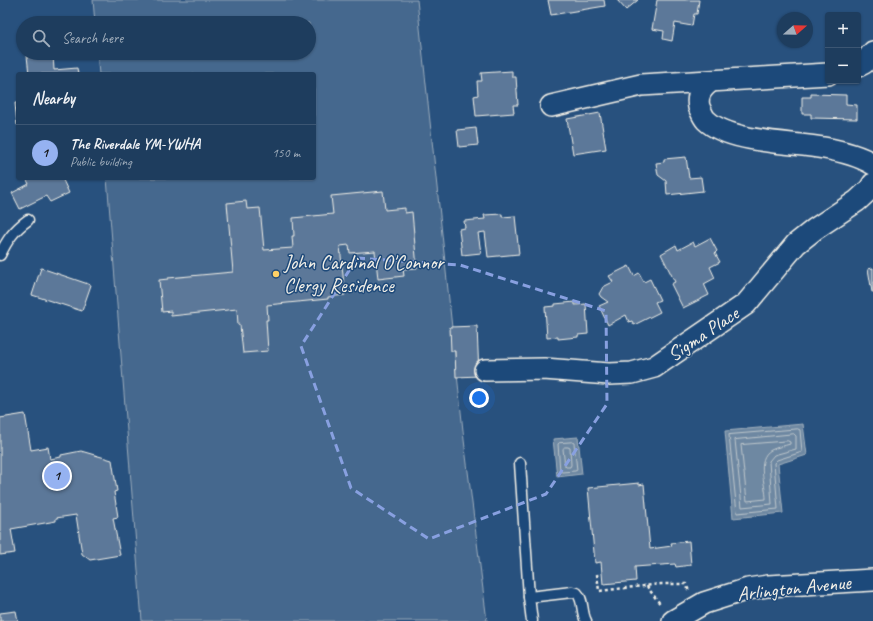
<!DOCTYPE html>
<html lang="en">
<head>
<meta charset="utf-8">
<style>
  :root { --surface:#1e3d5e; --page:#2b4867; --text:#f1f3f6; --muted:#a1aebc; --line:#3c5673; --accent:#95b2f1 }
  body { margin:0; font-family:Caveat,sans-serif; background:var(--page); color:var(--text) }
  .controls { position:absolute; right:12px; top:12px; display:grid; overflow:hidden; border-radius:4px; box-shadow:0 1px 3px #0004 }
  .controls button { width:36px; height:36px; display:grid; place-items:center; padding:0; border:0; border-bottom:1px solid var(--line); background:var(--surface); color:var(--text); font:20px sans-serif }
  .compass { position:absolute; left:777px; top:12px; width:36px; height:36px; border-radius:50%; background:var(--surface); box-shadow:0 1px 3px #0004; rotate:70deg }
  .you { position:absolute; left:479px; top:398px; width:14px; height:14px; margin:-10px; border:3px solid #fff; border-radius:50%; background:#1a73e8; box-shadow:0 0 0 6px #1a73e833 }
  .badge { display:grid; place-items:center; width:26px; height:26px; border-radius:50%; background:var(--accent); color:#111; font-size:13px; font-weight:700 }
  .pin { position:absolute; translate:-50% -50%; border:2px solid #fff; box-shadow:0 1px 4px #0006 }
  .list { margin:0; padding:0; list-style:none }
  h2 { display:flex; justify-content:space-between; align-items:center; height:52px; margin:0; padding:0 16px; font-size:17px }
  h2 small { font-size:13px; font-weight:400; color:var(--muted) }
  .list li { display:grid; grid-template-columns:26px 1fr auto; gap:12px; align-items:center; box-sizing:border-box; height:56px; padding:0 16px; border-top:1px solid var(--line) }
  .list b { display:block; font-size:15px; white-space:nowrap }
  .list p { margin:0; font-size:13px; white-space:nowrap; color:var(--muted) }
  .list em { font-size:13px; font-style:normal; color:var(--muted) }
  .icon { flex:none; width:22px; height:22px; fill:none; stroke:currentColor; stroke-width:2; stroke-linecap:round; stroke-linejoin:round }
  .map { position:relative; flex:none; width:873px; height:621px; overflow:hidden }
  .search { position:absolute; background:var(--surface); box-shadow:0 1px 3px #0004; left:16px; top:16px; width:300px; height:44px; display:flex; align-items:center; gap:10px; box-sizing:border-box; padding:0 14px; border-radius:22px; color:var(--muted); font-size:15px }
  .panel { position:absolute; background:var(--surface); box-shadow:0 1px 3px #0004; left:16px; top:72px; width:300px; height:108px; border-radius:4px }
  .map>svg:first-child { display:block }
  .green { fill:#45688e; stroke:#9cacbb }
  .water { fill:#6e88a2; stroke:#a4b2be }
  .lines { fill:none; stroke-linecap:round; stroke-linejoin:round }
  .shore { stroke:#bec7cc; stroke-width:1 }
  .building { fill:#5b7899; stroke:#f4f1e8 }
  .service-casing { stroke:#f4f1e8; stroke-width:13 }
  .minor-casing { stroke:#f4f1e8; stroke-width:24 }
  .path { stroke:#f4f1e8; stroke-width:2.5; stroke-dasharray:3 3; stroke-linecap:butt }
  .service { stroke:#1f4a7a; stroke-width:10 }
  .minor { stroke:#1f4a7a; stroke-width:21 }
  .marked { fill:none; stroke:#88a0e0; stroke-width:3; stroke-dasharray:8 5; stroke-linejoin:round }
  .poi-dot { fill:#ffd166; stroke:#1f4a7a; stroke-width:1.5 }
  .labels { text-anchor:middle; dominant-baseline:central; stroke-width:3; stroke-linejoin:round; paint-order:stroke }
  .poi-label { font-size:20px; fill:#f4f1e8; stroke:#1f4a7a; text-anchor:start }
  .street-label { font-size:20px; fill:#f4f1e8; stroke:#1f4a7a }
</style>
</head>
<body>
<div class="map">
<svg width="873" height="621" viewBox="0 0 873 621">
  <rect width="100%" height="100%" fill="#28517e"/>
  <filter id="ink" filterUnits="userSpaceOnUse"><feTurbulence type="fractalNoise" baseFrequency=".025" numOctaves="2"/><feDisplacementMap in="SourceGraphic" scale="8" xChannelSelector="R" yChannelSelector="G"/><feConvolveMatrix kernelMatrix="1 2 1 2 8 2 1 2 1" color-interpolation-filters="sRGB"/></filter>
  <g filter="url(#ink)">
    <path class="green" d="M93,0h324l47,440 23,181h-345l-35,-443h207v-104h-215l-2,-21h212v-30h-214z"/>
    <g class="water">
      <path d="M803,424l4,31 -29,9 5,49 -50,5 -8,-87z"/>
      <path d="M578,437l4,37 -25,3 -4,-38z"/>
    </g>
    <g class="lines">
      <g class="shore">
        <path d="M798,429l2,1 2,22 -25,8 -3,3 4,46 -41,4 -8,-78z"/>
        <path d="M794,434l2,2v13l-22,6 -5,6 3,43 -30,3 -7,-67z"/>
        <path d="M788,441l2,1v2c-6,2 -13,3 -19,6 -16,9 -5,35 -5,49l-19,2 -6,-56z"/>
        <path d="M572,442l2,1 3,27 -2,1 -13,1 -2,-1 -2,-27 1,-1z"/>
        <path d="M565,447h3l2,1 1,17 -1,2h-4l-1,-1 -2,-17z"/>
      </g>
    </g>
    <g class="building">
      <path d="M548,0h56l1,6 -54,9z"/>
      <path d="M617,0h21l-12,10z"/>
      <path d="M657,0h42l-2,14h-3l-2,12 -17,-3 -3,18 -9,-2 1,-8 -12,-2z"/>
      <path d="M53,54l1,16 23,-2 1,6h-49l-2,-18z"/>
      <path d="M512,71v6h4l2,28h-5l1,8 -38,3 -2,-20 4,-1 -1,-14h5l-1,-8z"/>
      <path d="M811,94l35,1v9l11,1v14l-46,-1v-4h-9v-17h9z"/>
      <path d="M15,103h3v22h-1z"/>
      <path d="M600,113l6,36 -33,5 -6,-35z"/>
      <path d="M476,128l2,17 -19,2 -2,-17z"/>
      <path d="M686,157l3,21 12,-1 2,14 -36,4 -1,-14 -8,-6 -2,-12 8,-1v-3z"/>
      <path d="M26,178h36l7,15 -19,9 -4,-6 -26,13 -8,-16 17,-9z"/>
      <path d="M383,191l2,19 20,-2v5l7,-1 5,56 -14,1 1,7 -26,3 -3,-28 -25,2 -1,-8 -9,1 5,49 -17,2v2l-61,6 1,15h-2l2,31 -25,2 -3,-28h-2l-1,-16 -66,7v-5l-9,1 -3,-32 9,-1v-1l65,-6 -6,-69 19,-2 1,8 13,-1 4,42 29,-2 -1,-12h2l-1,-18 40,-4 -2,-18z"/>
      <path d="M502,214v3l13,-1 4,38 -31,3 -3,-25 -7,1 3,20 -19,2 -3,-26 6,-1 -1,-7 21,-2 -1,-4z"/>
      <path d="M710,238l7,13 -2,2 5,9 -10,5 5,11 -11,6 5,11 -26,13 -12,-24 4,-2 -14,-28 15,-9 2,5 15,-8 2,4z"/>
      <path d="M629,266l5,10 5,-3 5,9 6,-3 10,21 -5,2 5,10 -26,13 -2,-4 -3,1 -3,-7 -18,10 -9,-19 9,-4 -7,-5 -2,-3 4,-7 10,-5 -4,-6z"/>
      <path d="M41,268l50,17 -9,26 -50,-16z"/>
      <path d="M873,268v24h-1l-4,-23z"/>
      <path d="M575,302v3l11,-1 2,30 -10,1v2l-20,2v-2l-11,1 -2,-31 10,-1v-2z"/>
      <path d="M477,326l2,50 -23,1 -1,-26h-4l-1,-24z"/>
      <path d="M25,414l6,36 17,-3 2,12 11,-2v-2l20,-4 31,9 5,31 -3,1 4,25 -5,1 7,37 -30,5 -8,-6 -6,-39 -20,3v3l-45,8 4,24 -15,2v-137z"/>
      <path d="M639,483v2l5,-1 6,65 22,-3 -1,-3 18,-2 2,24 -15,2 -1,-3 -40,3 1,14 -33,3 -2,-22 -6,1 -7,-75z"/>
      <path d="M16,611l2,10h-18v-8z"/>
    </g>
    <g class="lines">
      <defs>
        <g id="service">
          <path d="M0,255c7,-15 14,-25 28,-35"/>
          <path d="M520,463l9,134"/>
          <path d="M532,621l-3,-24 43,-5 5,1c7,7 4,19 9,28"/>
        </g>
        <g id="minor">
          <path d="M858,66l6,-3 9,-11"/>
          <path d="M711,81c-9,7 -15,14 -12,26 2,4 4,10 7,13 24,23 86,22 118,28 17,3 34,7 49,16"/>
          <path d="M551,106l90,-21 187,-11"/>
          <path d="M485,370l59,-1 65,5 23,-1 22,-6 92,-63 50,-60 19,-15 42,-28 13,-12 3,-5"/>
          <path d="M673,621l31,-18 44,-14 20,-3 105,-6"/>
        </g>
      </defs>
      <use href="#service" class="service-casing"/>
      <use href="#minor" class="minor-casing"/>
      <g class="path">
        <path d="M597,574l2,17 62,-7h25l3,7"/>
        <path d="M647,586l1,2 13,17"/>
      </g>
      <use href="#service" class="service"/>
      <use href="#minor" class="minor"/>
    </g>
  </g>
  <path class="marked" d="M357,258l103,7 146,46 1,93 -61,90 -117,45 -78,-51 -50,-142z"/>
  <circle class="poi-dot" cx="276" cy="274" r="4"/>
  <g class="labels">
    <g class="poi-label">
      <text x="284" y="262">John Cardinal O'Connor<tspan x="284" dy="23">Clergy Residence</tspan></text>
    </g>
    <g class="street-label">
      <text transform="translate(703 334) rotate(-34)">Sigma Place</text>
      <text transform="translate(794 588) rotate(-6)">Arlington Avenue</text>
    </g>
  </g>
</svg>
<div class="controls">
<button>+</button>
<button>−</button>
</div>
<svg class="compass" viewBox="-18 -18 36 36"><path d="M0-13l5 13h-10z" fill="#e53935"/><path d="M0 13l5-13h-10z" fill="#a1aebc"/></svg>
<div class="you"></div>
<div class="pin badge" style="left:57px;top:476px">1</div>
<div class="search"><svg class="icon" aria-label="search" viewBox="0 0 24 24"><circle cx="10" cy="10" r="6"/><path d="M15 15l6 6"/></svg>Search here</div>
<section class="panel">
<h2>Nearby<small></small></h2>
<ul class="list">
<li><span class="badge">1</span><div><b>The Riverdale YM-YWHA</b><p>Public building</p></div><em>150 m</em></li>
</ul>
</section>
</div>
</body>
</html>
